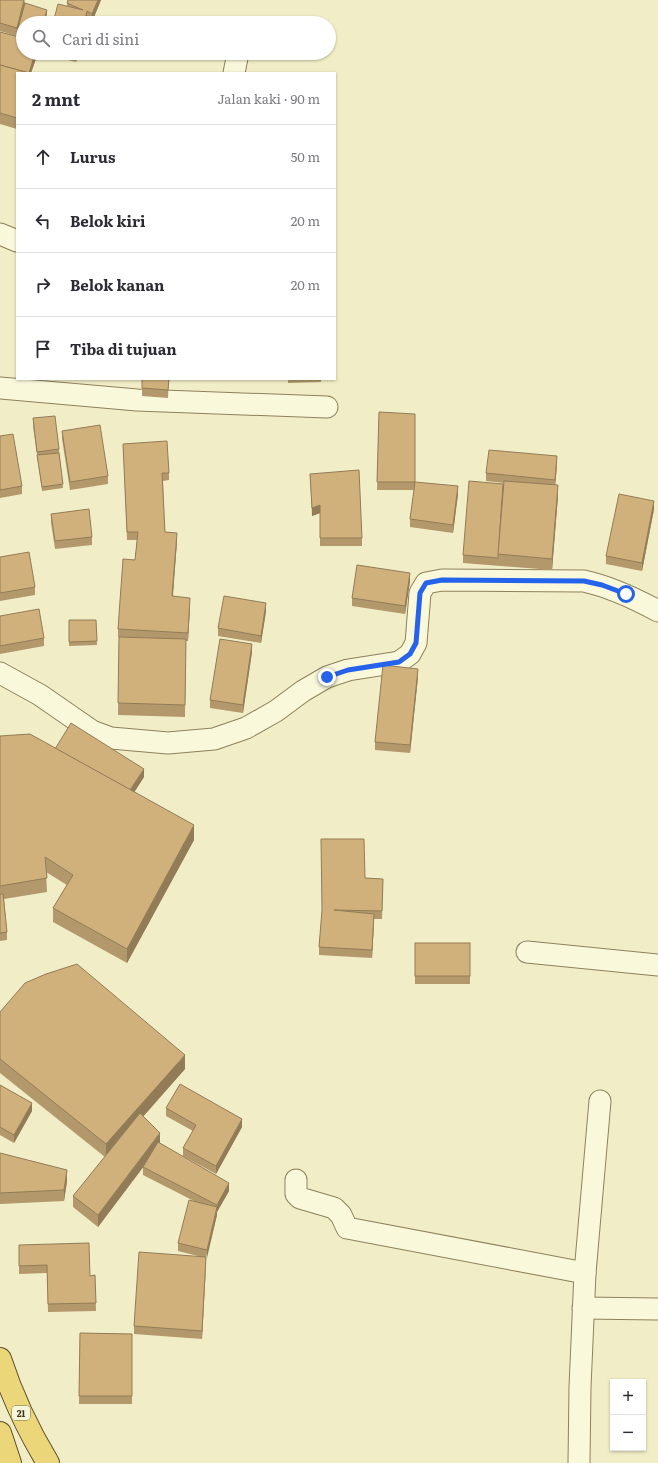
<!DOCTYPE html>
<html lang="id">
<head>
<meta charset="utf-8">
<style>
  :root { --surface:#fff; --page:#f2f2f3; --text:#2b2b33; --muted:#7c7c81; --line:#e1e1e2 }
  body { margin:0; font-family:Literata,serif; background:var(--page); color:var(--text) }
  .controls { position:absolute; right:12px; bottom:12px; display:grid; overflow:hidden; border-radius:0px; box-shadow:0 1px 3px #0004 }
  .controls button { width:36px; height:36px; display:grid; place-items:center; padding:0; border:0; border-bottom:1px solid var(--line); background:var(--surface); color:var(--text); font:20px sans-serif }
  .stop { position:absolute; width:12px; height:12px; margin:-9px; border:3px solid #2563eb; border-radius:50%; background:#fff }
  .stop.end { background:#2563eb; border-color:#fff; box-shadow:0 1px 4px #0008 }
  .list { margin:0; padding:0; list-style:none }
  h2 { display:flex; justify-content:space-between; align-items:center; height:52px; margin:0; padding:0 16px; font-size:17px }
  h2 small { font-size:13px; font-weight:400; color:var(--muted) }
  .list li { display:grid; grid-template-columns:26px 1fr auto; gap:12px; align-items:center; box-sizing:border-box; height:64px; padding:0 16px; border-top:1px solid var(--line) }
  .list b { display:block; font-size:15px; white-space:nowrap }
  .list em { font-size:13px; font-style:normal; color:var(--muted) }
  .icon { flex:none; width:22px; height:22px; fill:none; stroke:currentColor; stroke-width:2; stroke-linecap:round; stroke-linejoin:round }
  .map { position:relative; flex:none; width:658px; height:1463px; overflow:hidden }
  .search { position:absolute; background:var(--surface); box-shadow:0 1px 3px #0004; left:16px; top:16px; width:320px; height:44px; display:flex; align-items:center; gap:10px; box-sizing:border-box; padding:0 14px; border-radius:22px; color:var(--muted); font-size:15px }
  .panel { position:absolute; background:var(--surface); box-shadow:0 1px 3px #0004; left:16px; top:72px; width:320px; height:308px; border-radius:0px }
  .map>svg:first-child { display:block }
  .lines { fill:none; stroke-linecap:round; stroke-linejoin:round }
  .minor-casing { stroke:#8e815b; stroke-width:23 }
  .trunk-casing { stroke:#5c4d2f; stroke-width:24 }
  .minor { stroke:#faf8db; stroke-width:21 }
  .trunk { stroke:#ebd77a; stroke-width:22 }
  .wall { fill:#b3986b }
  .shaded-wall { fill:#927c57 }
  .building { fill:#d0b17c; stroke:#927c57 }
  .route { stroke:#2563eb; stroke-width:5 }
  .labels { text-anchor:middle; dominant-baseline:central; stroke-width:4; stroke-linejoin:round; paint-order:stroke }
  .shield { fill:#f7f5d7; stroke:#756e56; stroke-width:1 }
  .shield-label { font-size:9px; font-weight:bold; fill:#3d341f }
</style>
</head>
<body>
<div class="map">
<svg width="658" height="1463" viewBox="0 0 658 1463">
  <rect width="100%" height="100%" fill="#f1edc7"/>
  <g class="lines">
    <defs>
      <g id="minor">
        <path d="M234,73l4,-20"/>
        <path d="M0,234l17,7"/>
        <path d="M0,388l137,12 190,7"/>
        <path d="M0,673l40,22 52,36 19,7 57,5 46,-4 32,-11 30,-17 27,-20 24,-14 21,-7 51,-8 11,-8 6,-11 4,-50 6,-10 16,-3 142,1c27,6 50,17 74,30"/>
        <path d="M527,952l131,13"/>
        <path d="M296,1180v14l4,4 34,10 7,7 6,13 238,45"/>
        <path d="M583,1308l75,1"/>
        <path d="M579,1463l1,-76 5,-114 15,-172"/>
      </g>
      <g id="trunk">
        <path d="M0,1359c12,37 28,71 48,104"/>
        <path d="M0,1433l10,30"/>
      </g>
    </defs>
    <use href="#minor" class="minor-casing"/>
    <use href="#trunk" class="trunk-casing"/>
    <use href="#minor" class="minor"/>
    <use href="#trunk" class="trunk"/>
  </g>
  <g class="wall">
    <path d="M0,0l25,3 22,11 -3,9h-21v15l-23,-7z"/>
    <path d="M68,0h33l-9,22 -5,-3 -20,-13v-3z"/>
    <path d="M0,32l23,21h15l-7,20h-14v56l-17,-5z"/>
    <path d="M48,53h30l-2,9 -28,-7z"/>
    <path d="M142,379h27l-1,19 -26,-2z"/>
    <path d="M288,379h33v3l-33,1z"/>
    <path d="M379,412l36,70 43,12 -5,39 -43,-6v-8l4,-29h-37z"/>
    <path d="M33,418l26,31 4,39 -21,3 -9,-65z"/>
    <path d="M62,431l46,45v8l-38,6 -8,-51z"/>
    <path d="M0,436l22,50v8l-22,4z"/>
    <path d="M123,444l46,29v7l-6,1 2,51 12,9 -4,55 17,10 -2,35h-2l-1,76 -67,-2 1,-78h-1v-8l17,-69 2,-20h-10z"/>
    <path d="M557,464l-2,21 3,11 -6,74 -89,-7v-8l41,-72 -18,-2v-8z"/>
    <path d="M310,474l52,64v8h-42v-33l-8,3z"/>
    <path d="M654,509l-12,62 -36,-7v-8z"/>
    <path d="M51,514l41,23v8l-37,4 -4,-27z"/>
    <path d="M0,557l35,30v8l-35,6z"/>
    <path d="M410,581l-5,33 -53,-8v-8z"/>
    <path d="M266,611l-5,32 -43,-7v-8z"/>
    <path d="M0,616l44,22v8l-44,8z"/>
    <path d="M69,620h27l1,25 -28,1z"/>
    <path d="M252,652l-9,61 -33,-5v-8z"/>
    <path d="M418,677l-8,76 -35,-3v-8z"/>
    <path d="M0,736l55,13 89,28 -10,15 60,48 -67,123 -74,-41v-14l14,-23 -21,-13 1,20 -43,7 3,33v8l-7,1z"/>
    <path d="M365,878l18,1 -1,40h-8l-2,39 -53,-3v-8l3,-36z"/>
    <rect x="415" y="943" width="55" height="41"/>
    <path d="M0,1012l185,57 -42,48 17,26 69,48 -12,21v3l-11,43 -4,81 -68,-5v-8l64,-70 -20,-5v-8l16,-42 -51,-26v-8l2,-3 -47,63 -25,-20v-11l32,-39 -105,-84z"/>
    <path d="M0,1085l32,26 -18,32 -14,-8z"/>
    <path d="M166,1108l76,19 -26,47 -33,-18v-8l10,-17 -27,-15z"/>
    <path d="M0,1153l67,28 -3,20 -64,3z"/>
    <path d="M19,1245l71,31 5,-1 1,36 -48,1 -1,-39 -28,1z"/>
    <path d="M80,1333l52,1v70h-53z"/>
  </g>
  <g class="shaded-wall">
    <path d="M25,0v7l-8,25v4v-8z"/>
    <path d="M98,0h3l-9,22v-8z"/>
    <path d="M47,10v4l-3,9h-1z"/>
    <path d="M87,11v8l-1,4h-2z"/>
    <path d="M35,53h3l-7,20h-2z"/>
    <path d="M76,53h2l-2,9z"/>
    <path d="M557,456v8l-2,24v-8z"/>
    <path d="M558,485v11l-6,74v-11z"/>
    <path d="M458,486v8l-5,39v-8z"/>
    <path d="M654,501v8l-12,62v-8z"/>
    <path d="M320,505v8l-8,3v-8z"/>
    <path d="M177,533v8l-5,63v-8z"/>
    <path d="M410,573v8l-5,33v-8z"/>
    <path d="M190,598v8l-2,35v-8z"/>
    <path d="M266,603v8l-5,32v-7z"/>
    <path d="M252,644v8l-9,61v-8z"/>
    <path d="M418,669v8l-8,76v-8z"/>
    <path d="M144,769v8l-16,25v-8z"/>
    <path d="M194,825v15l-67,123v-14z"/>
    <path d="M374,914v8l-2,36v-8z"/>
    <path d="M185,1055v14l-79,89v-14z"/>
    <path d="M32,1103v8l-18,32v-8z"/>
    <path d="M242,1119v8l-26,47v-8z"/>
    <path d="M160,1133v12l-62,82v-12z"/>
    <path d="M67,1170v11l-3,20v-11z"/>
    <path d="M229,1183v8l-12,21v3l-10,43v-8l10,-41v-4z"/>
    <path d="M206,1257v8l-4,74v-8z"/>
  </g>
  <g class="building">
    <path d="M0,0h24l-7,28 -17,-5z"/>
    <path d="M68,0h30l-6,14 -5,-3 -3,12h-31l5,-19 25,6 -16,-7z"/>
    <path d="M25,3l22,7 -4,13h-20v10l-6,-1z"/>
    <path d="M0,32l23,6v15h12l-6,20 -29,-8z"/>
    <path d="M0,65l29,8h-12v45l-17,-5z"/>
    <path d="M142,379h27l-1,11 -26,-2z"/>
    <path d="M379,412l36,2v68h-38z"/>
    <path d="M55,416l4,33 -22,3 -4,-34z"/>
    <path d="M100,425l8,51 -38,6 -8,-51z"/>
    <path d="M13,434l9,52 -22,4v-54z"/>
    <path d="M167,441l2,32h-7l3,59 12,1 -5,63 18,2 -2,35 -70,-4 5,-70 12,1 3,-28h-11l-4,-88z"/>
    <path d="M489,450l68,6 -2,24 -69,-7z"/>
    <path d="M59,453l4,31 -21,3 -5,-32z"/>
    <path d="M359,470l3,68h-42v-33l-8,3 -2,-34z"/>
    <path d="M469,481l34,3 -5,74 -35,-3z"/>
    <path d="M504,481l54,4 -6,74 -54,-5z"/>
    <path d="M415,482l43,4 -5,39 -43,-6z"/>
    <path d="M619,494l35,7 -12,62 -36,-7z"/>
    <path d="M89,509l3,28 -37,4 -4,-27z"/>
    <path d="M29,552l6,35 -35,6v-36z"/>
    <path d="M357,565l53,8 -5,33 -53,-8z"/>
    <path d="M224,596l42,7 -5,33 -43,-8z"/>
    <path d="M39,609l5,29 -44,8v-30z"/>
    <path d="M69,620h27l1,21 -28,1z"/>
    <path d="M119,637l67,2 -1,66 -67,-2z"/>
    <path d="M220,639l32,5 -9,61 -33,-5z"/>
    <path d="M383,665l35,4 -8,76 -35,-3z"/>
    <path d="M71,723l73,46 -14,21 -75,-41z"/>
    <path d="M30,734l164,91 -67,124 -74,-41 20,-33 -28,-18 2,21 -47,8v-150z"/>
    <path d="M321,839h43l1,39 18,1 -1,32 -48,-1 40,4 -2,36 -53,-3 3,-37z"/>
    <path d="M0,894h3l4,38 -7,1z"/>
    <rect x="415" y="943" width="55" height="33"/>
    <path d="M77,964l108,91 -79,89 -106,-85v-47l25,-29 21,-9z"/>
    <path d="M180,1084l62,35 -26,47 -33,-18 13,-23 -30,-17z"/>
    <path d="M0,1085l32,18 -18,32 -14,-8z"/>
    <path d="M140,1113l20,20 -62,82 -25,-19z"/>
    <path d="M158,1142l71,41 -12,22 -74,-38z"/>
    <path d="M0,1153l67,17 -3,20 -64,3z"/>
    <path d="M189,1200l28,7 -10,43 -29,-7z"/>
    <path d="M89,1243l1,33 5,-1 1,28 -48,1 -1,-39 -28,1v-21z"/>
    <path d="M139,1252l67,5 -4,74 -68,-5z"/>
    <path d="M80,1333l52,1v62h-53z"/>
  </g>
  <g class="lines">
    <path class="route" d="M327,677l21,-7 51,-8 11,-8 6,-11 4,-50 6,-10 16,-3 142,1 18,4 24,9"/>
  </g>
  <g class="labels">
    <rect class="shield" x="12" y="1406" width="18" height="14" rx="3"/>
    <g class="shield-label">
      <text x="21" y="1413">21</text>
    </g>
  </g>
</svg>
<div class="controls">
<button>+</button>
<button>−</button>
</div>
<div class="stop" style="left:626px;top:594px"></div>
<div class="stop end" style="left:327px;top:677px"></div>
<div class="search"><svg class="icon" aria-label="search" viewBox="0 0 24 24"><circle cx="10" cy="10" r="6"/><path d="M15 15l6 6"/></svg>Cari di sini</div>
<section class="panel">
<h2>2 mnt<small>Jalan kaki · 90 m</small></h2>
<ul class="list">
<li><svg class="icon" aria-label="ahead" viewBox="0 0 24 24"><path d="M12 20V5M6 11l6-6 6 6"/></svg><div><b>Lurus</b></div><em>50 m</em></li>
<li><svg class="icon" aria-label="left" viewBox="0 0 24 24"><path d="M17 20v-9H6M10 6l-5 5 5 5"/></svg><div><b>Belok kiri</b></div><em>20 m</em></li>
<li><svg class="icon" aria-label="right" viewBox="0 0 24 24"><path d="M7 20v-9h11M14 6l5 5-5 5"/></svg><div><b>Belok kanan</b></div><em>20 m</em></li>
<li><svg class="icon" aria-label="arrive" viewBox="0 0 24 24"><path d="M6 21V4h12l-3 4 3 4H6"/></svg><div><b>Tiba di tujuan</b></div></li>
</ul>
</section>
</div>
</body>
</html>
